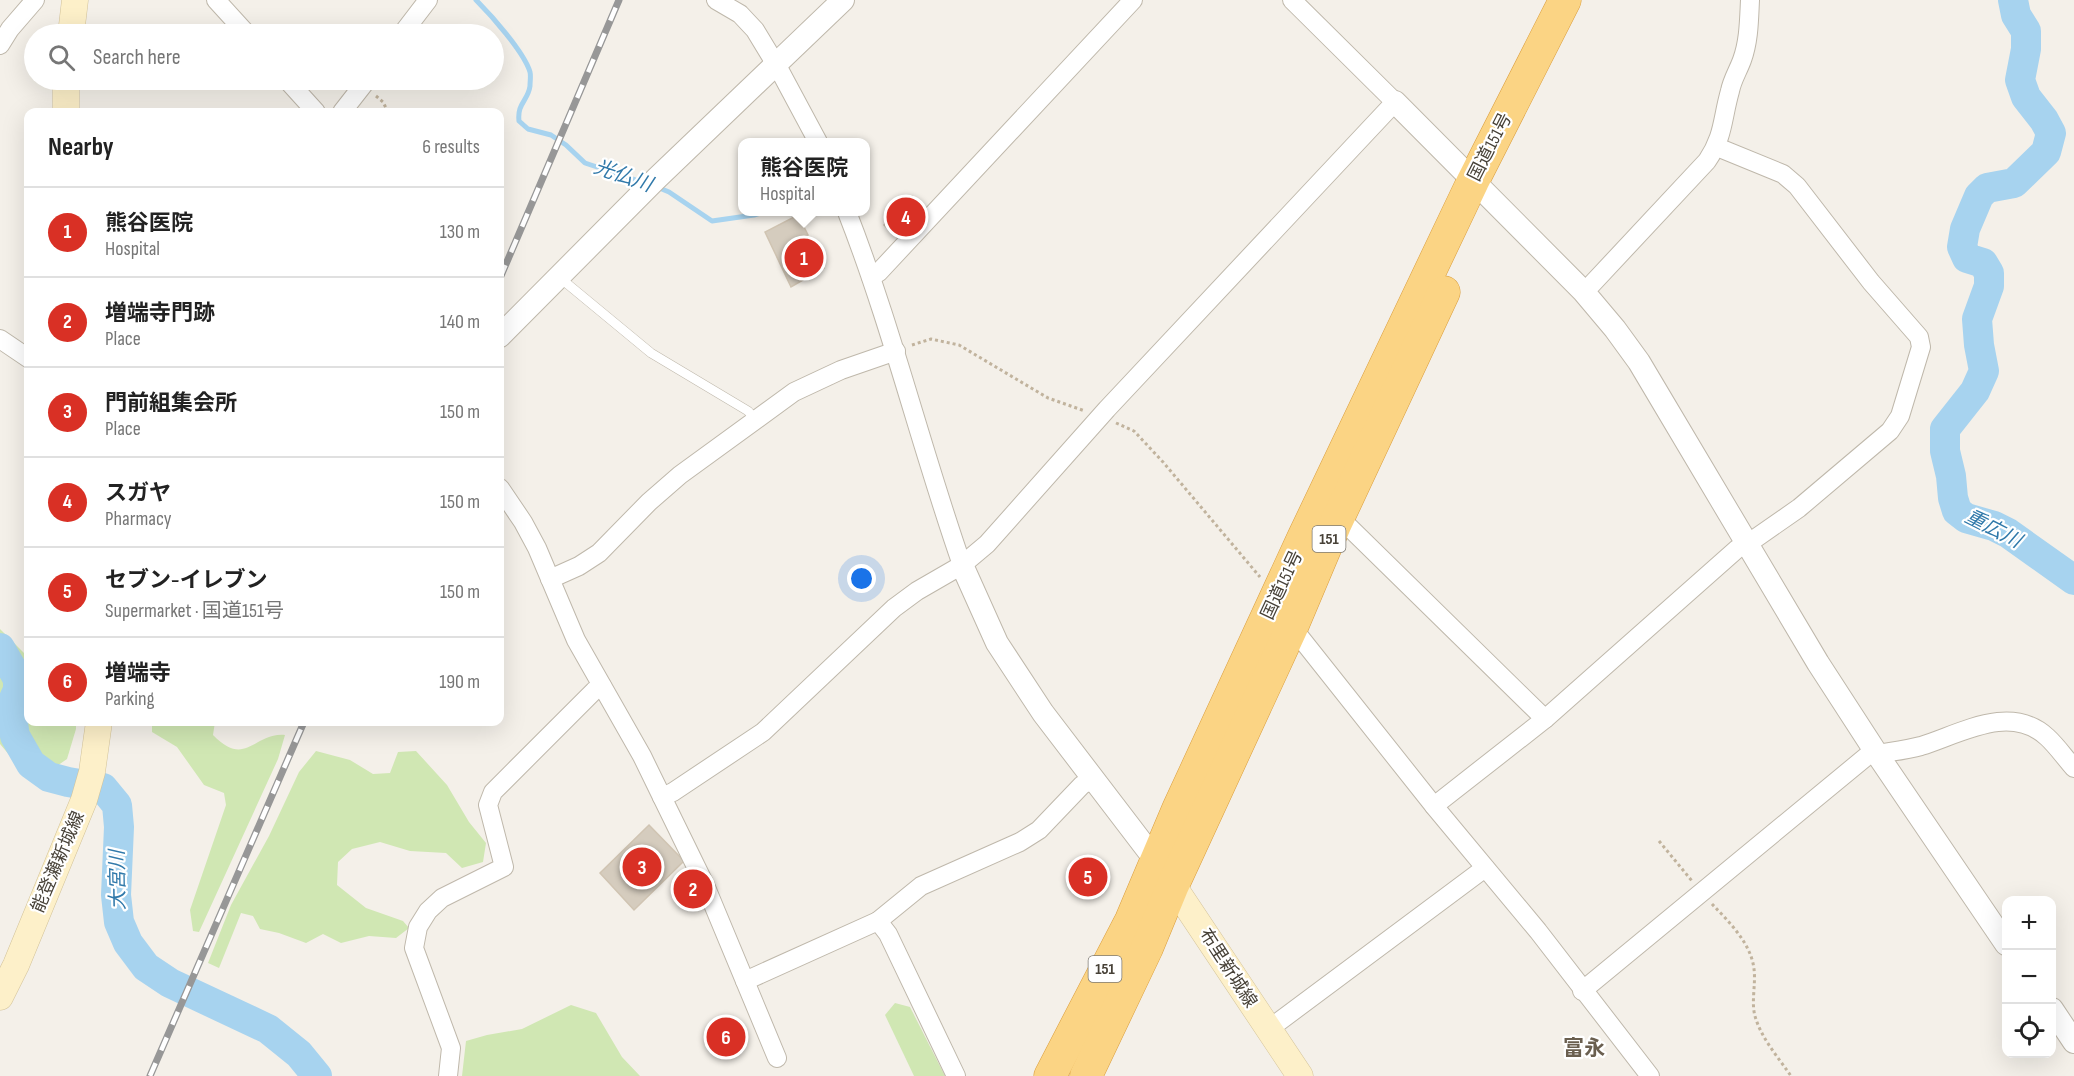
<!DOCTYPE html>
<html lang="en">
<head>
<meta charset="utf-8">
<style>
  :root { --surface:#fff; --page:#f6f6f6; --text:#222; --muted:#767676; --line:#e0e0e0; --accent:#d93025 }
  body { margin:0; font-family:"Sofia Sans Condensed","Noto Sans JP",sans-serif; background:var(--page); color:var(--text) }
  .controls { position:absolute; right:18px; bottom:18px; display:grid; overflow:hidden; border-radius:12px; box-shadow:0 6px 24px #0002 }
  .controls button { width:54px; height:54px; display:grid; place-items:center; padding:0; border:0; border-bottom:2px solid var(--line); background:var(--surface); color:var(--text); font:30px sans-serif }
  .you { position:absolute; left:862px; top:579px; width:21px; height:21px; margin:-15px; border:4px solid #fff; border-radius:50%; background:#1a73e8; box-shadow:0 0 0 9px #1a73e833 }
  .badge { display:grid; place-items:center; width:39px; height:39px; border-radius:50%; background:var(--accent); color:#fff; font-size:20px; font-weight:700 }
  .pin { position:absolute; translate:-50% -50%; border:3px solid #fff; box-shadow:0 2px 6px #0006 }
  .popup { position:absolute; left:738px; top:138px; width:132px; height:78px; box-sizing:border-box; display:grid; place-content:center; border-radius:12px; background:var(--surface); filter:drop-shadow(0 2px 4px #0005); font-size:20px; white-space:nowrap; color:var(--muted) }
  .popup b { font-size:22px; color:var(--text) }
  .popup::after { content:''; position:absolute; left:50%; top:100%; margin-left:-12px; border:12px solid transparent; border-top-color:var(--surface) }
  .list { margin:0; padding:0; list-style:none }
  h2 { display:flex; justify-content:space-between; align-items:center; height:78px; margin:0; padding:0 24px; font-size:26px }
  h2 small { font-size:20px; font-weight:400; color:var(--muted) }
  .list li { display:grid; grid-template-columns:39px 1fr auto; gap:18px; align-items:center; box-sizing:border-box; height:90px; padding:0 24px; border-top:2px solid var(--line) }
  .list b { display:block; font-size:22px; white-space:nowrap }
  .list p { margin:0; font-size:20px; white-space:nowrap; color:var(--muted) }
  .list em { font-size:20px; font-style:normal; color:var(--muted) }
  .icon { flex:none; width:33px; height:33px; fill:none; stroke:currentColor; stroke-width:2; stroke-linecap:round; stroke-linejoin:round }
  .map { position:relative; flex:none; width:2074px; height:1076px; overflow:hidden }
  .search { position:absolute; background:var(--surface); box-shadow:0 6px 24px #0002; left:24px; top:24px; width:480px; height:66px; display:flex; align-items:center; gap:15px; box-sizing:border-box; padding:0 21px; border-radius:33px; color:var(--muted); font-size:22px }
  .panel { position:absolute; background:var(--surface); box-shadow:0 6px 24px #0002; left:24px; top:108px; width:480px; height:618px; border-radius:12px }
  .map>svg:first-child { display:block }
  .green { fill:#d0e7b3 }
  .lines { fill:none; stroke-linecap:round; stroke-linejoin:round }
  .stream { stroke:#a7d3ef; stroke-width:5 }
  .river { stroke:#a7d3ef; stroke-width:30 }
  .building { fill:#d5ccbe; stroke:#d0c4b2; stroke-width:1.5 }
  .service-casing { stroke:#bfb8ab; stroke-width:10 }
  .minor-casing { stroke:#bfb8ab; stroke-width:20 }
  .tertiary-casing { stroke:#bfb8ab; stroke-width:24 }
  .secondary-casing { stroke:#d3c399; stroke-width:27 }
  .trunk-casing { stroke:#da9d3c; stroke-width:33 }
  .path { stroke:#c1b39d; stroke-width:3; stroke-dasharray:3 3; stroke-linecap:butt }
  .service { stroke:#fff; stroke-width:9 }
  .minor { stroke:#fff; stroke-width:18 }
  .tertiary { stroke:#fff; stroke-width:22 }
  .secondary { stroke:#fdf0c9; stroke-width:26 }
  .trunk { stroke:#fbd484; stroke-width:32 }
  .rail-casing { stroke:#979797; stroke-width:7 }
  .rail { stroke:#fff; stroke-width:4.5; stroke-dasharray:14; stroke-linecap:butt }
  .labels { text-anchor:middle; dominant-baseline:central; stroke-width:4.5; stroke-linejoin:round; paint-order:stroke }
  .shield { fill:#fff; stroke:#7e7a73; stroke-width:1.5 }
  .shield-label { font-size:16px; font-weight:bold; fill:#474137 }
  .street-label { font-size:18px; fill:#474137; stroke:#fff }
  .water-label { font-size:20px; font-style:italic; fill:#3079aa; stroke:#fff }
  .quarter-label { font-size:21px; font-weight:bold; fill:#6a5f4f; stroke:#fff }
</style>
</head>
<body>
<div class="map">
<svg width="2074" height="1076" viewBox="0 0 2074 1076">
  <rect width="100%" height="100%" fill="#f4f0e9"/>
  <g class="green">
    <path d="M0,629l28,28v65h48v7l-9,30 -13,9 -26,9 -28,-33z"/>
    <path d="M154,722h61l-2,13c33,34 41,-3 72,0l-7,24 -79,173 -6,-1 -3,-21 36,-105 -2,-12 -20,-8 -27,-38 -25,-15v-9z"/>
    <path d="M316,751l34,9 23,14 17,-1 8,-21 18,-1 31,34 22,37 17,21 -3,19 -21,6 -16,-15 -36,-2 -30,-9 -28,7 -14,13 -1,23 29,23 37,13 6,7 -13,10 -27,-2 -28,7 -18,-9 -17,9 -27,-10 -19,-4 -7,-13 -12,-3 -22,55 -11,-5 23,-58 38,-69 30,-64z"/>
    <path d="M895,1003l15,4 35,69h-31l-29,-61z"/>
    <path d="M571,1005l25,8 26,44 18,19h-178l4,-35 21,-6 35,-6z"/>
  </g>
  <g class="lines">
    <g class="stream">
      <path d="M476,0c15,15 48,52 54,72 1,4 0,9 0,14 -2,15 -13,17 -11,35l9,8 23,6 15,10 19,18 60,20"/>
      <path d="M657,187l12,5 43,29 42,-6 10,-3"/>
    </g>
    <g class="river">
      <path d="M2013,0l3,15 10,16v18l-6,31 6,17 18,23 7,13 -5,19 -32,31 -27,5 -8,8 -14,33 -3,18 5,11 16,5 6,10v13l-12,33 2,26 5,26 -9,20 -30,38v22l6,25 2,22 4,13 9,7 28,8 14,7 66,47"/>
      <path d="M0,648l18,31v11l-5,11 -2,10 4,25 16,28 18,13 19,5 35,6 14,17 2,22 -3,68 3,27 9,21 18,24 24,16 98,46 31,25 18,22"/>
    </g>
  </g>
  <g class="building">
    <path d="M912,196l15,14 -28,29 -15,-14z"/>
    <path d="M798,215l10,20 -12,6 8,13 11,-5 9,19 -33,19 -26,-55z"/>
    <path d="M649,825l35,36 -50,49 -34,-37z"/>
  </g>
  <g class="lines">
    <defs>
      <path id="service" d="M559,277l92,76 97,58 7,8"/>
      <g id="minor">
        <path d="M216,0l31,34"/>
        <path d="M716,0l24,14 15,16 26,43 37,69"/>
        <path d="M402,34l26,-34"/>
        <path d="M0,45l10,-16 25,-29"/>
        <path d="M287,80l29,32"/>
        <path d="M342,112l25,-32"/>
        <path d="M847,212c45,115 74,236 115,353"/>
        <path d="M871,277l8,-5 254,-272"/>
        <path d="M1583,291l9,-7 115,-123c17,-25 15,-42 23,-70 2,-11 8,-20 12,-31 7,-19 7,-40 8,-60"/>
        <path d="M0,339l28,19"/>
        <path d="M500,488l23,34 14,26 39,92 66,116 20,41 43,88 72,173"/>
        <path d="M1335,525l13,1 197,193"/>
        <path d="M550,579l29,-13 20,-13 50,-51 31,-27 114,-83 47,-22 55,-19"/>
        <path d="M1292,627l142,179 104,125 112,145"/>
        <path d="M662,797l11,-5 90,-60 131,-124 23,-17 45,-26 25,-21 120,-135 288,-307 -103,-102"/>
        <path d="M1434,806l111,-87 192,-170 19,-11 43,-30 91,-77 10,-15 21,-69 -2,-10 -48,-55 -74,-96 -14,-12 -66,-27"/>
        <path d="M878,921l10,13 68,142"/>
        <path d="M745,981l133,-60 43,-35 99,-44 19,-12 43,-45 12,-6"/>
        <path d="M1582,991l285,-235c18,-4 36,-5 54,-10 39,-12 89,-43 126,-9 10,9 18,21 27,31"/>
        <path d="M1269,1029l216,-161"/>
        <path d="M448,1076l3,-28 -37,-100 4,-21 10,-16 14,-13 62,-31 -16,-62 5,-13 101,-101 8,-5"/>
      </g>
      <g id="tertiary">
        <path d="M1395,102l188,189 32,38 24,33 179,301 59,91 129,190"/>
        <path d="M500,336l156,-157 187,-179"/>
        <path d="M962,565l35,78 46,70 113,148"/>
        <path d="M2052,1009l22,33"/>
      </g>
      <g id="secondary">
        <path d="M71,34l4,-34"/>
        <path d="M66,112v-32"/>
        <path d="M1164,872l136,204"/>
        <path d="M0,997l16,-32 68,-165 8,-28 7,-50"/>
      </g>
      <g id="trunk">
        <path d="M1050,1076l81,-156 47,-111 125,-271 170,-357 92,-181"/>
        <path d="M1086,1076l61,-128 26,-63 119,-258 43,-102 109,-233"/>
      </g>
    </defs>
    <use href="#service" class="service-casing"/>
    <use href="#minor" class="minor-casing"/>
    <use href="#tertiary" class="tertiary-casing"/>
    <use href="#secondary" class="secondary-casing"/>
    <use href="#trunk" class="trunk-casing"/>
    <g class="path">
      <path d="M376,96l7,6 5,10"/>
      <path d="M912,345l19,-6 28,6 89,53 37,13"/>
      <path d="M1116,423l18,8 29,31 97,115"/>
      <path d="M1659,841l33,40"/>
      <path d="M1712,904c17,18 39,39 42,65 2,15 -3,33 1,47 6,22 23,41 36,60"/>
    </g>
    <use href="#service" class="service"/>
    <use href="#minor" class="minor"/>
    <use href="#tertiary" class="tertiary"/>
    <use href="#secondary" class="secondary"/>
    <use href="#trunk" class="trunk"/>
    <defs>
      <g id="rail">
        <path d="M500,278l119,-278"/>
        <path d="M150,1076l154,-354"/>
      </g>
    </defs>
    <use href="#rail" class="rail-casing"/>
    <use href="#rail" class="rail"/>
  </g>
  <g class="labels">
    <g class="shield">
      <rect x="1312.5" y="526" width="33" height="26" rx="4.5"/>
      <rect x="1088.5" y="956" width="33" height="26" rx="4.5"/>
    </g>
    <g class="shield-label">
      <text x="1329" y="539">151</text>
      <text x="1105" y="969">151</text>
    </g>
    <g class="street-label">
      <text transform="translate(1490 147) rotate(-63)">国道151号</text>
      <text transform="translate(1282 585) rotate(-65)">国道151号</text>
      <text transform="translate(58 862) rotate(-67)">能登瀬新城線</text>
      <text transform="translate(1228 968) rotate(57)">布里新城線</text>
    </g>
    <g class="water-label">
      <text transform="translate(623 176) rotate(19)">光仏川</text>
      <text transform="translate(1993 529) rotate(27)">重広川</text>
      <text transform="translate(118 880) rotate(-91)">大宮川</text>
    </g>
    <g class="quarter-label">
      <text x="1584" y="1048">富永</text>
    </g>
  </g>
</svg>
<div class="controls">
<button>+</button>
<button>−</button>
<button><svg class="icon" aria-label="locate" viewBox="0 0 24 24"><circle cx="12" cy="12" r="6"/><path d="M12 2v4M12 18v4M2 12h4M18 12h4"/></svg></button>
</div>
<div class="you"></div>
<div class="pin badge" style="left:804px;top:258px">1</div>
<div class="popup"><b>熊谷医院</b>Hospital</div>
<div class="pin badge" style="left:693px;top:889px">2</div>
<div class="pin badge" style="left:642px;top:867px">3</div>
<div class="pin badge" style="left:906px;top:217px">4</div>
<div class="pin badge" style="left:1088px;top:877px">5</div>
<div class="pin badge" style="left:726px;top:1037px">6</div>
<div class="search"><svg class="icon" aria-label="search" viewBox="0 0 24 24"><circle cx="10" cy="10" r="6"/><path d="M15 15l6 6"/></svg>Search here</div>
<section class="panel">
<h2>Nearby<small>6 results</small></h2>
<ul class="list">
<li><span class="badge">1</span><div><b>熊谷医院</b><p>Hospital</p></div><em>130 m</em></li>
<li><span class="badge">2</span><div><b>増端寺門跡</b><p>Place</p></div><em>140 m</em></li>
<li><span class="badge">3</span><div><b>門前組集会所</b><p>Place</p></div><em>150 m</em></li>
<li><span class="badge">4</span><div><b>スガヤ</b><p>Pharmacy</p></div><em>150 m</em></li>
<li><span class="badge">5</span><div><b>セブン-イレブン</b><p>Supermarket · 国道151号</p></div><em>150 m</em></li>
<li><span class="badge">6</span><div><b>増端寺</b><p>Parking</p></div><em>190 m</em></li>
</ul>
</section>
</div>
</body>
</html>
